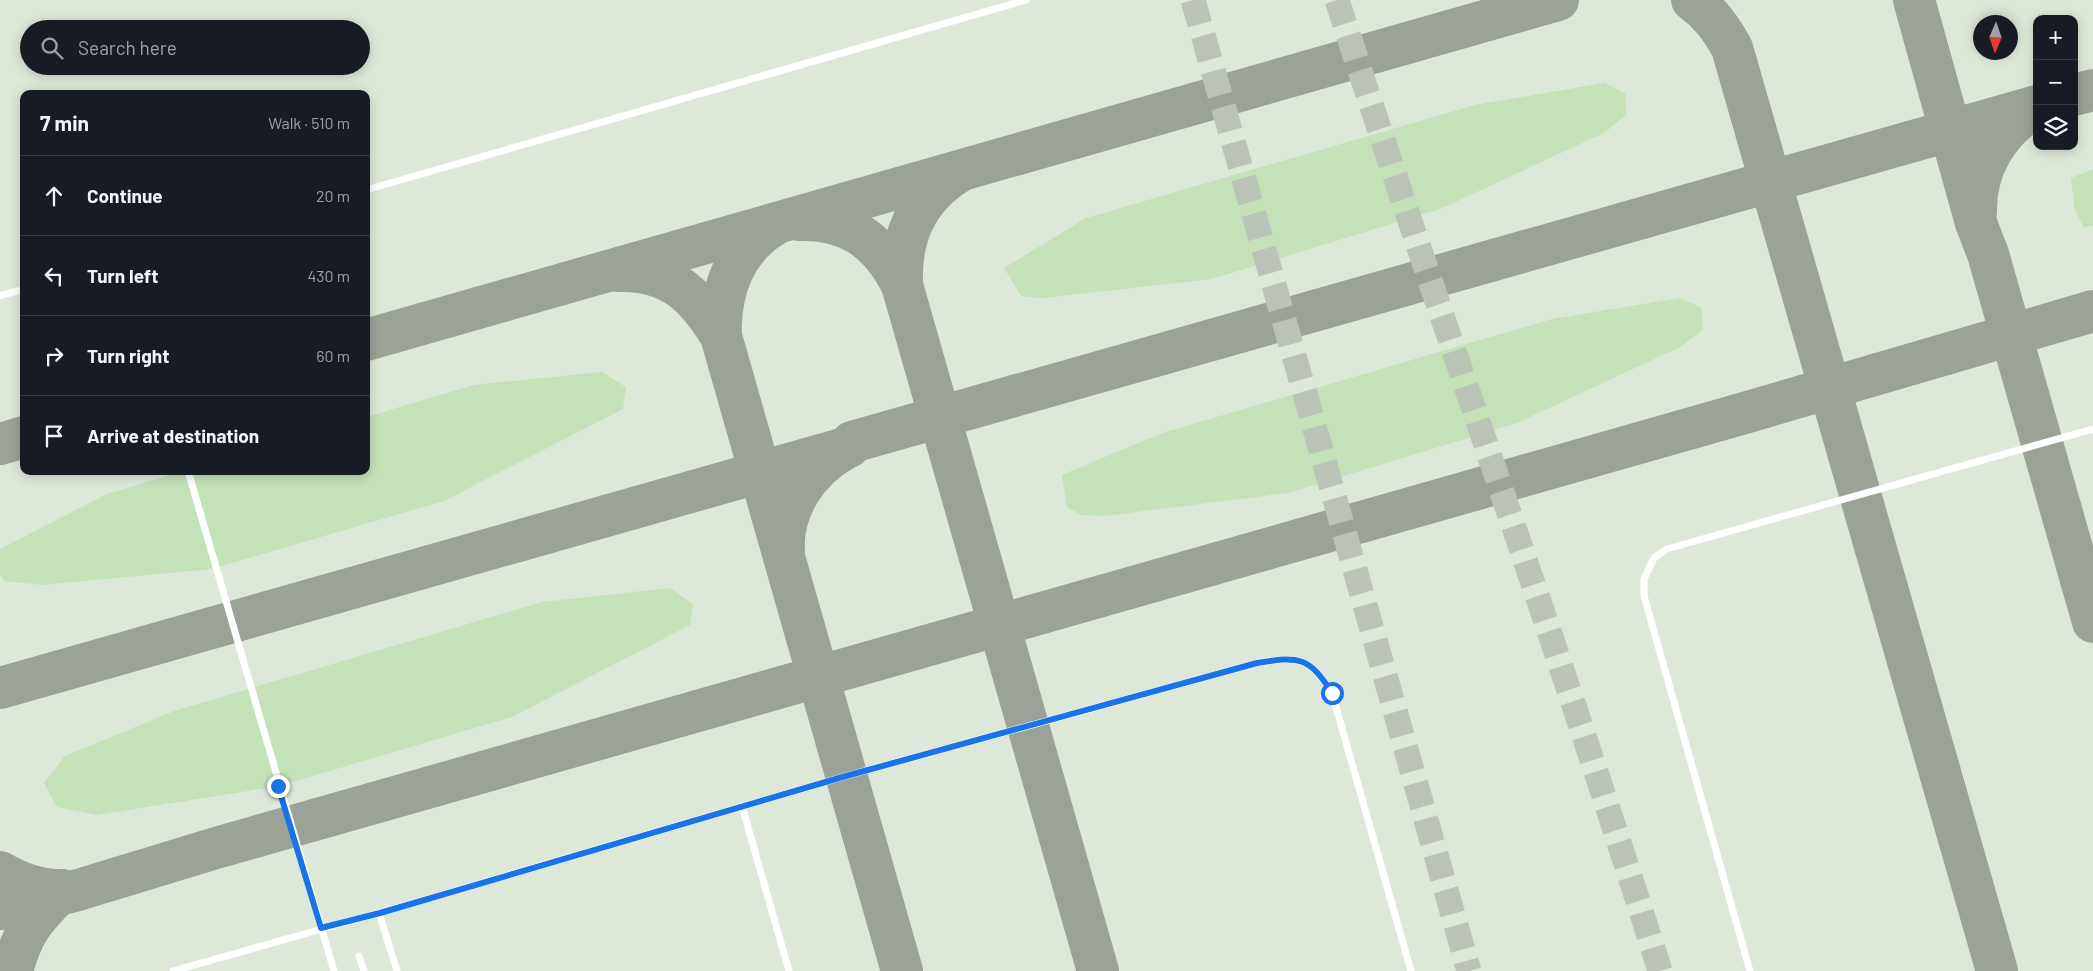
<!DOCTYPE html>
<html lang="en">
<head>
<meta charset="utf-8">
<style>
  :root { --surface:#171b24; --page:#20242c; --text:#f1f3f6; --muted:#9ea1a6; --line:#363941 }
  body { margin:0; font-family:Barlow,sans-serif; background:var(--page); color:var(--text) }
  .controls { position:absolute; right:15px; top:15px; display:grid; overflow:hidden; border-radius:10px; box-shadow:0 2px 12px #0003 }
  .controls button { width:45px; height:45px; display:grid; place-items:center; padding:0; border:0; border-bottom:1px solid var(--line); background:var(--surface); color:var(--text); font:25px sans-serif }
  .compass { position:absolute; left:1973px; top:15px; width:45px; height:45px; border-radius:50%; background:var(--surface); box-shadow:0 2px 12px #0003; rotate:182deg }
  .stop { position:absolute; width:15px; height:15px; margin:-11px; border:4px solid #1a73e8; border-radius:50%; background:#fff }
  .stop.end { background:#1a73e8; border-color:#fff; box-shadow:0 1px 5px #0008 }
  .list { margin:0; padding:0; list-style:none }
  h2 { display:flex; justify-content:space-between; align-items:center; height:65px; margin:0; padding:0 20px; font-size:21px }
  h2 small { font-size:16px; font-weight:400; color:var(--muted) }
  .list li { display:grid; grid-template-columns:32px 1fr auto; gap:15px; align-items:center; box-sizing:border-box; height:80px; padding:0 20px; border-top:1px solid var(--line) }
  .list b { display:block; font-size:19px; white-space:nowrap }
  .list em { font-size:16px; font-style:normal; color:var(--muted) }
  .icon { flex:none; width:28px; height:28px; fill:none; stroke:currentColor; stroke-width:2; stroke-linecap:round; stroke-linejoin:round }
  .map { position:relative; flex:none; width:2093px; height:971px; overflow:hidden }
  .search { position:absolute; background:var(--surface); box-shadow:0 2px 12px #0003; left:20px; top:20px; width:350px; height:55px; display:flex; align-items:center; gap:12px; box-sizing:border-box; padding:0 18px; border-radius:28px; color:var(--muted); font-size:19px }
  .panel { position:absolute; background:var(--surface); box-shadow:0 2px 12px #0003; left:20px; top:90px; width:350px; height:385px; border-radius:10px }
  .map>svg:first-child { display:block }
  .green { fill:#c4e1b7 }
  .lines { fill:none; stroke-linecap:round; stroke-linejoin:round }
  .taxiway { stroke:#9ba398; stroke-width:42 }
  .highway-tunnel { stroke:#bac3b6; stroke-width:25; stroke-dasharray:25 12; stroke-linecap:butt }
  .lane { stroke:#fff; stroke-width:7 }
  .route { stroke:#1a73e8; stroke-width:6 }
</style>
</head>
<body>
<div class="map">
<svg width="2093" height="971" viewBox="0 0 2093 971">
  <rect width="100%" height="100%" fill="#dee8d9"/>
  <g class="green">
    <path d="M1604,83l21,10 1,22 -22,18 -164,76 -228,70 -169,19 -22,-2 -17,-28 82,-50 389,-113z"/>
    <path d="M2093,169v57l-9,1 -9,-16 -4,-33z"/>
    <path d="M1680,298l22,10 1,22 -23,17 -163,76 -229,70 -184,23 -23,-1 -14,-8 -5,-32 100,-42 390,-114z"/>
    <path d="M602,372l24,15 -3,22 -179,92 -233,68 -169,16 -37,-4 -5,-6v-26l107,-55 77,-23h182v-54l108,-32z"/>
    <path d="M670,588l23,16 -3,21 -178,92 -233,69 -182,29 -40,-8 -13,-24 21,-27 109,-45 368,-109z"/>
  </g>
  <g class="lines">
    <g class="taxiway">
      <path d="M1692,0c18,13 29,28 40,48l265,923"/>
      <path d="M1914,0l62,223 12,31 105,368"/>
      <path d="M2074,95l19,-5"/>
      <path d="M1976,212c-1,-43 21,-80 57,-103"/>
      <path d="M799,220c49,-2 81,21 103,65l196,686"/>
      <path d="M776,224c-41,23 -57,67 -55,112l181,635"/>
      <path d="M618,271c52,-2 78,24 103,65"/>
      <path d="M902,285c-2,-48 14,-86 55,-112"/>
      <path d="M366,340l1192,-340"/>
      <path d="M0,444l24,-7"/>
      <path d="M784,552c-3,-42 23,-82 59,-102"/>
      <path d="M0,688l849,-241 3,-5 1185,-336"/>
      <path d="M0,872c19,11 40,19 62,18"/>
      <path d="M0,909l78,-19 138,-42 1525,-434 352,-103"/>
      <path d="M12,971c10,-37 20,-51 47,-77"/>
    </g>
    <g class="highway-tunnel">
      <path d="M1193,0l276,971"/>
      <path d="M1337,0c105,325 221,645 323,971"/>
    </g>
    <g class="lane">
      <path d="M366,190l660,-190"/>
      <path d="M0,296l24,-7"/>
      <path d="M188,471l146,500"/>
      <path d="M742,806l47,165"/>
      <path d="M379,913l18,58"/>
      <path d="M359,956l5,15"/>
      <path d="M173,971l206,-58 467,-137 411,-113c41,-7 52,-7 75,30l79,278"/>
      <path d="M1750,971l-106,-375v-17l10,-21 13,-9 426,-120"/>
    </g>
  </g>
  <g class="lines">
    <path class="route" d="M278,786l43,142 59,-15 466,-137 411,-113c41,-7 52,-7 75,30"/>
  </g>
</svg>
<div class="controls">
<button>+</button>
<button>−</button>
<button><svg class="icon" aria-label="layers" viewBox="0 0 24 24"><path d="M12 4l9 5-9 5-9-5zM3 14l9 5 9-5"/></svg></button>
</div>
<svg class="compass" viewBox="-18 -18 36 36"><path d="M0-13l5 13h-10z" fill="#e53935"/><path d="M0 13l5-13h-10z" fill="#9ea1a6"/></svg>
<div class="stop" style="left:1332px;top:693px"></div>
<div class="stop end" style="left:278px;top:786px"></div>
<div class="search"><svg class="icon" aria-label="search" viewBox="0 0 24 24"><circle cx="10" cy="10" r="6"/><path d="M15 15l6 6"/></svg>Search here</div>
<section class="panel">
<h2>7 min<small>Walk · 510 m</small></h2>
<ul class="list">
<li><svg class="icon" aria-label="ahead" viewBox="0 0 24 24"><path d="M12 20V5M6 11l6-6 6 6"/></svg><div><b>Continue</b></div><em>20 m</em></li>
<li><svg class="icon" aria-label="left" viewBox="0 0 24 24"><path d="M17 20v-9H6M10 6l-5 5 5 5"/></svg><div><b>Turn left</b></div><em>430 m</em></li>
<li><svg class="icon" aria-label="right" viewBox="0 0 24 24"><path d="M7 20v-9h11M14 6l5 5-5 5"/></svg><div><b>Turn right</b></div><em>60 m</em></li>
<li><svg class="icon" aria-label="arrive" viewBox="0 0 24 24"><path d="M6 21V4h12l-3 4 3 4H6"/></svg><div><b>Arrive at destination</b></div></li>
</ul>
</section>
</div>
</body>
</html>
